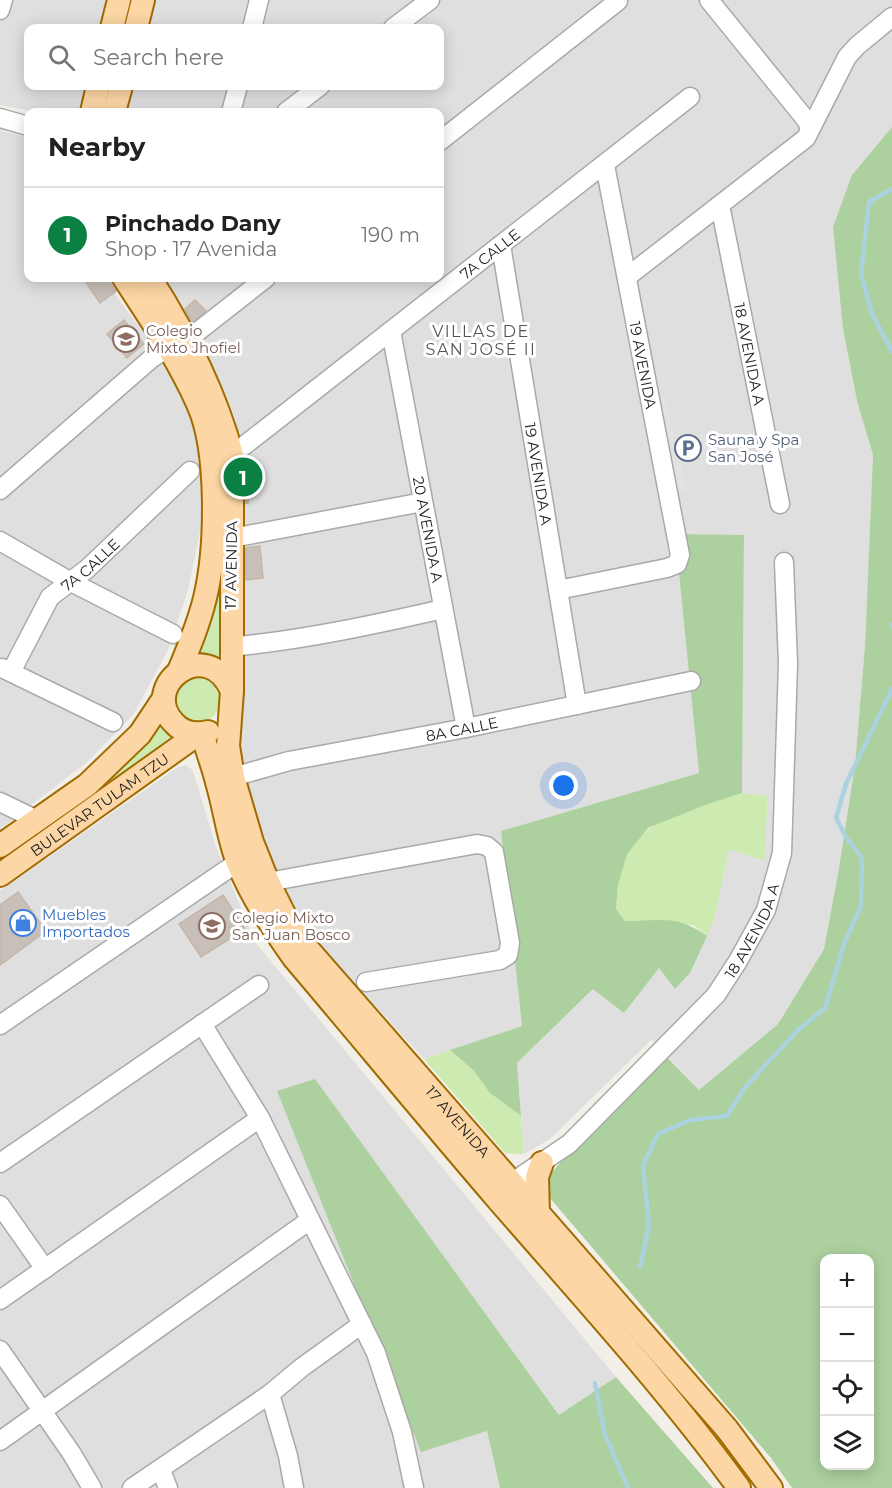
<!DOCTYPE html>
<html lang="en">
<head>
<meta charset="utf-8">
<style>
  :root { --surface:#fff; --page:#f2f2f2; --text:#222; --muted:#767676; --line:#e0e0e0; --accent:#0b8043 }
  body { margin:0; font-family:Montserrat,sans-serif; background:var(--page); color:var(--text) }
  .controls { position:absolute; right:18px; bottom:18px; display:grid; overflow:hidden; border-radius:12px; box-shadow:0 3px 15px #0003 }
  .controls button { width:54px; height:54px; display:grid; place-items:center; padding:0; border:0; border-bottom:2px solid var(--line); background:var(--surface); color:var(--text); font:30px sans-serif }
  .you { position:absolute; left:564px; top:786px; width:21px; height:21px; margin:-15px; border:4px solid #fff; border-radius:50%; background:#1a73e8; box-shadow:0 0 0 9px #1a73e833 }
  .badge { display:grid; place-items:center; width:39px; height:39px; border-radius:50%; background:var(--accent); color:#fff; font-size:20px; font-weight:700 }
  .pin { position:absolute; translate:-50% -50%; border:3px solid #fff; box-shadow:0 2px 6px #0006 }
  .list { margin:0; padding:0; list-style:none }
  h2 { display:flex; justify-content:space-between; align-items:center; height:78px; margin:0; padding:0 24px; font-size:26px }
  h2 small { font-size:20px; font-weight:400; color:var(--muted) }
  .list li { display:grid; grid-template-columns:39px 1fr auto; gap:18px; align-items:center; box-sizing:border-box; height:96px; padding:0 24px; border-top:2px solid var(--line) }
  .list b { display:block; font-size:22px; white-space:nowrap }
  .list p { margin:0; font-size:20px; white-space:nowrap; color:var(--muted) }
  .list em { font-size:20px; font-style:normal; color:var(--muted) }
  .icon { flex:none; width:33px; height:33px; fill:none; stroke:currentColor; stroke-width:2; stroke-linecap:round; stroke-linejoin:round }
  .map { position:relative; flex:none; width:892px; height:1488px; overflow:hidden }
  .search { position:absolute; background:var(--surface); box-shadow:0 3px 15px #0003; left:24px; top:24px; width:420px; height:66px; display:flex; align-items:center; gap:15px; box-sizing:border-box; padding:0 21px; border-radius:12px; color:var(--muted); font-size:22px }
  .panel { position:absolute; background:var(--surface); box-shadow:0 3px 15px #0003; left:24px; top:108px; width:420px; height:174px; border-radius:12px }
  .map>svg:first-child { display:block }
  .residential { fill:#e0dfdf }
  .grass { fill:#cdebb0 }
  .forest { fill:#add19e; fill-rule:evenodd }
  .parking { fill:#e2e2e2 }
  .lines { fill:none; stroke-linecap:round; stroke-linejoin:round }
  .stream { stroke:#aad3df; stroke-width:4.5 }
  .building { fill:#c7bfb8; stroke:#c4b6ab; stroke-width:1.5 }
  .minor-casing { stroke:#a9a9a9; stroke-width:21 }
  .major-casing { stroke:#a06b00; stroke-width:26 }
  .minor { stroke:#fff; stroke-width:18 }
  .major { stroke:#fcd6a4; stroke-width:22 }
  .labels { text-anchor:middle; dominant-baseline:central; stroke-width:6; stroke-linejoin:round; paint-order:stroke }
  .street-label { font-size:15px; fill:#222; stroke:#fff }
  .education-label { font-size:15px; fill:#785e54; stroke:#fff; text-anchor:start }
  .service-label { font-size:15px; fill:#4e5e75; stroke:#fff; text-anchor:start }
  .shop-label { font-size:15px; fill:#366cbe; stroke:#fff; text-anchor:start }
  .neighbourhood-label { font-size:16px; letter-spacing:1.5px; fill:#555; stroke:#fff }
</style>
</head>
<body>
<div class="map">
<svg width="892" height="1488" viewBox="0 0 892 1488">
  <rect width="100%" height="100%" fill="#f2efe9"/>
  <g class="residential">
    <path d="M0,0h107l-7,28h-72v58h58l-6,26h-43l-37,-7z"/>
    <path d="M153,0h739v127l-40,48 -9,154 14,72 16,54 -8,191 -10,119 -16,103 -15,81 -46,75 -79,66 -47,-51 -102,100 -26,15 -7,-91 76,-74 67,-21 15,21 15,-16 25,-57 14,-67 34,12 5,-65 -26,-3 2,-258h-69l24,238 -198,58 21,195 -98,33 -96,-105 -36,-43 -47,-109 -5,-54 5,-289 -13,-50 -71,-131h279v-166h-316l7,-26h309v-58h-294z"/>
    <path d="M0,131l28,6v141h75l54,73 25,42 19,42 2,82 -15,73 -20,60 -35,65 -46,47 -87,67z"/>
    <path d="M187,765l6,6 23,76 39,95 361,435 -56,39 -246,-337 107,372 66,-20 13,57h-500v-597l178,-124z"/>
  </g>
  <g class="grass">
    <path d="M224,547v126l-34,-12z"/>
    <circle cx="198" cy="699" r="23"/>
    <path d="M162,712l23,23 -109,80 -3,-6 19,-17z"/>
    <path d="M742,793l26,3 -4,65 -35,-12 -14,67 -8,20 -14,-11 -68,-4 -9,-12c1,-18 3,-38 10,-55 18,-36 80,-50 116,-61z"/>
    <path d="M450,1050l24,21 16,22 31,23 3,38 -19,-1 -81,-94z"/>
  </g>
  <g class="forest">
    <path d="M892,127v1361h-100l-21,-30 -227,-267 6,-16 9,-11 107,-108 33,34 79,-66 46,-75 15,-81 16,-103 10,-119 8,-191 -16,-54 -14,-72 -10,-102 19,-52zM824,1258h46v208h-46z"/>
    <path d="M675,534l69,1 -2,258 -37,12 -57,23 -21,26 -9,31 -2,24 9,12c35,0 52,-7 82,15l-17,37 -15,16 -16,-21 -35,45 -31,-24 -76,74 4,53 -31,-23 -16,-22 -24,-21 72,-24 -21,-195 198,-58z"/>
    <path d="M315,1079l244,336 57,-38 97,111h-213l-13,-57 -66,21 -144,-361z"/>
  </g>
  <path class="parking" d="M666,396l8,43 31,-6 4,23 -28,5 5,31 -9,1 -19,-95z"/>
  <g class="lines">
    <g class="stream">
      <path d="M892,189l-23,13 -8,72 11,40 20,37"/>
      <path d="M892,625v1"/>
      <path d="M640,1267l9,-41 -6,-61 15,-31 32,-14 37,-4 16,-26 26,-29 29,-31 27,-22 19,-64 17,-38 1,-48 -16,-21 -10,-19 10,-34 46,-95"/>
      <path d="M595,1383l10,52 23,53"/>
    </g>
  </g>
  <g class="building">
    <path d="M83,278h24l9,13 -16,12z"/>
    <path d="M195,300l11,11 -14,11 -7,-13z"/>
    <path d="M124,320l20,24 -17,14 -20,-24z"/>
    <path d="M248,457l6,11 -5,3 -1,32h-2v-44z"/>
    <path d="M260,546l3,32 -17,2v-32z"/>
    <path d="M18,892l28,39 -46,34v-60z"/>
    <path d="M223,895l22,34 -44,28 -22,-33z"/>
  </g>
  <g class="lines">
    <defs>
      <g id="minor">
        <path d="M709,0l98,121 3,8"/>
        <path d="M0,10l3,-10"/>
        <path d="M252,28l7,-28"/>
        <path d="M393,28l37,-28"/>
        <path d="M231,112l7,-26"/>
        <path d="M286,112l34,-26"/>
        <path d="M0,118l28,8"/>
        <path d="M440,141l178,-140"/>
        <path id="s1" d="M720,205l60,299"/>
        <path id="s2" d="M501,245l76,460"/>
        <path d="M627,277l179,-139 41,-81 10,-11 35,-29"/>
        <path id="s3" d="M391,331l75,397"/>
        <path d="M187,340l79,-62"/>
        <path id="s4" d="M232,455l458,-358"/>
        <path d="M0,490l152,-132 16,-10"/>
        <path d="M232,538l191,-36"/>
        <path d="M0,541l71,41 102,52"/>
        <path d="M558,590l109,-22 10,-4 3,-9 -75,-390"/>
        <path d="M230,647c73,-7 143,-22 213,-38"/>
        <path d="M2,668l111,54"/>
        <path id="s5" d="M11,672l39,-75 37,-28 103,-98"/>
        <path id="s6" d="M233,777l56,-16 177,-33 225,-47"/>
        <path d="M0,802l37,18"/>
        <path d="M268,882l209,-38 10,2 7,6 16,91 -2,12 -8,5 -134,22"/>
        <path d="M202,1024l58,94 116,235 26,79 12,56"/>
        <path d="M0,1025l238,-163"/>
        <path d="M0,1163l259,-178"/>
        <path id="s7" d="M502,1189l67,-45 147,-149 22,-34 28,-51 16,-57 6,-190 -4,-101"/>
        <path d="M0,1205l45,64"/>
        <path d="M0,1300l260,-182"/>
        <path d="M0,1350l72,104 20,34"/>
        <path d="M270,1394l18,62 6,32"/>
        <path d="M0,1441l310,-221"/>
        <path d="M161,1470l7,18"/>
        <path d="M132,1488l138,-94 31,-26 61,-44"/>
      </g>
      <g id="major">
        <path d="M112,28l7,-28"/>
        <path d="M136,28l7,-28"/>
        <path d="M92,112l6,-26"/>
        <path d="M114,112l7,-26"/>
        <path d="M124,278c26,40 54,81 74,126 21,46 19,144 7,194 -6,25 -16,49 -26,73"/>
        <path id="s8" d="M150,278c35,55 65,114 82,177v236l-4,55 5,31 19,65 16,40 18,36 20,29 421,482 44,59"/>
        <path d="M208,732c-12,3 -25,1 -34,-9 -36,-37 33,-90 58,-32"/>
        <path d="M202,734c5,16 11,32 15,48 8,27 11,55 21,81 14,35 35,65 56,95 67,79 133,159 200,237 83,96 170,190 245,293"/>
        <path d="M0,846l87,-61 53,-51 24,-36"/>
        <path id="s9" d="M0,875l198,-141"/>
        <path d="M538,1213l-1,-36 5,-14"/>
      </g>
    </defs>
    <use href="#minor" class="minor-casing"/>
    <use href="#major" class="major-casing"/>
    <use href="#minor" class="minor"/>
    <use href="#major" class="major"/>
  </g>
  <defs>
    <symbol id="school-ring" viewBox="-11 -11 22 22"><circle r="9.5" fill="#fff" stroke="#8d6e63" stroke-width="1.5"/><path d="M0-5L7-2L0 1L-7-2ZM-4 1L0 2.5L4 1V4Q0 6-4 4Z" fill="#8d6e63"/></symbol>
    <symbol id="parking-ring" viewBox="-11 -11 22 22"><circle r="9.5" fill="#fff" stroke="#5c6f8a" stroke-width="1.5"/><path d="M-3.5-5.5H1a3.5 3.5 0 0 1 0 7H-1V5.5H-3.5ZM-1-3.4V-.6H.8a1.4 1.4 0 0 0 0-2.8Z" fill="#5c6f8a"/></symbol>
    <symbol id="shop-ring" viewBox="-11 -11 22 22"><circle r="9.5" fill="#fff" stroke="#3f7fe0" stroke-width="1.5"/><path d="M-5-2.5h2.3a2.7 3.5 0 0 1 5.4 0H5L5.5 6h-11ZM-1.5-2.5h3a1.5 2.3 0 0 0-3 0Z" fill="#3f7fe0"/></symbol>
  </defs>
  <g fill-rule="evenodd">
    <use href="#school-ring" x="111" y="324" width="30" height="30"/>
    <use href="#parking-ring" x="673" y="433" width="30" height="30"/>
    <use href="#shop-ring" x="8" y="908" width="30" height="30"/>
    <use href="#school-ring" x="197" y="911" width="30" height="30"/>
  </g>
  <g class="labels">
    <g class="street-label">
      <text stroke="none"><textPath href="#s4" startOffset="327">7A CALLE</textPath></text>
      <text stroke="none"><textPath href="#s1" startOffset="152">18 AVENIDA A</textPath></text>
      <text transform="translate(643 365) rotate(79)">19 AVENIDA</text>
      <text stroke="none"><textPath href="#s2" startOffset="232">19 AVENIDA A</textPath></text>
      <text stroke="none"><textPath href="#s3" startOffset="202">20 AVENIDA A</textPath></text>
      <text stroke="none"><textPath href="#s5" startOffset="136">7A CALLE</textPath></text>
      <text transform="translate(231 565) rotate(-89)">17 AVENIDA</text>
      <text stroke="none"><textPath href="#s6" startOffset="234">8A CALLE</textPath></text>
      <text stroke="none"><textPath href="#s9" startOffset="122">BULEVAR TULAM TZU</textPath></text>
      <text stroke="none"><textPath href="#s7" startOffset="364">18 AVENIDA A</textPath></text>
      <text stroke="none"><textPath href="#s8" startOffset="936">17 AVENIDA</textPath></text>
    </g>
    <g class="education-label">
      <text x="146" y="330">Colegio<tspan x="146" dy="17">Mixto Jhofiel</tspan></text>
      <text x="232" y="917">Colegio Mixto<tspan x="232" dy="17">San Juan Bosco</tspan></text>
    </g>
    <g class="service-label">
      <text x="708" y="439">Sauna y Spa<tspan x="708" dy="17">San José</tspan></text>
    </g>
    <g class="shop-label">
      <text x="42" y="914">Muebles<tspan x="42" dy="17">Importados</tspan></text>
    </g>
    <g class="neighbourhood-label">
      <text x="481" y="331">VILLAS DE<tspan x="481" dy="18">SAN JOSÉ II</tspan></text>
    </g>
  </g>
</svg>
<div class="controls">
<button>+</button>
<button>−</button>
<button><svg class="icon" aria-label="locate" viewBox="0 0 24 24"><circle cx="12" cy="12" r="6"/><path d="M12 2v4M12 18v4M2 12h4M18 12h4"/></svg></button>
<button><svg class="icon" aria-label="layers" viewBox="0 0 24 24"><path d="M12 4l9 5-9 5-9-5zM3 14l9 5 9-5"/></svg></button>
</div>
<div class="you"></div>
<div class="pin badge" style="left:243px;top:477px">1</div>
<div class="search"><svg class="icon" aria-label="search" viewBox="0 0 24 24"><circle cx="10" cy="10" r="6"/><path d="M15 15l6 6"/></svg>Search here</div>
<section class="panel">
<h2>Nearby<small></small></h2>
<ul class="list">
<li><span class="badge">1</span><div><b>Pinchado Dany</b><p>Shop · 17 Avenida</p></div><em>190 m</em></li>
</ul>
</section>
</div>
</body>
</html>
